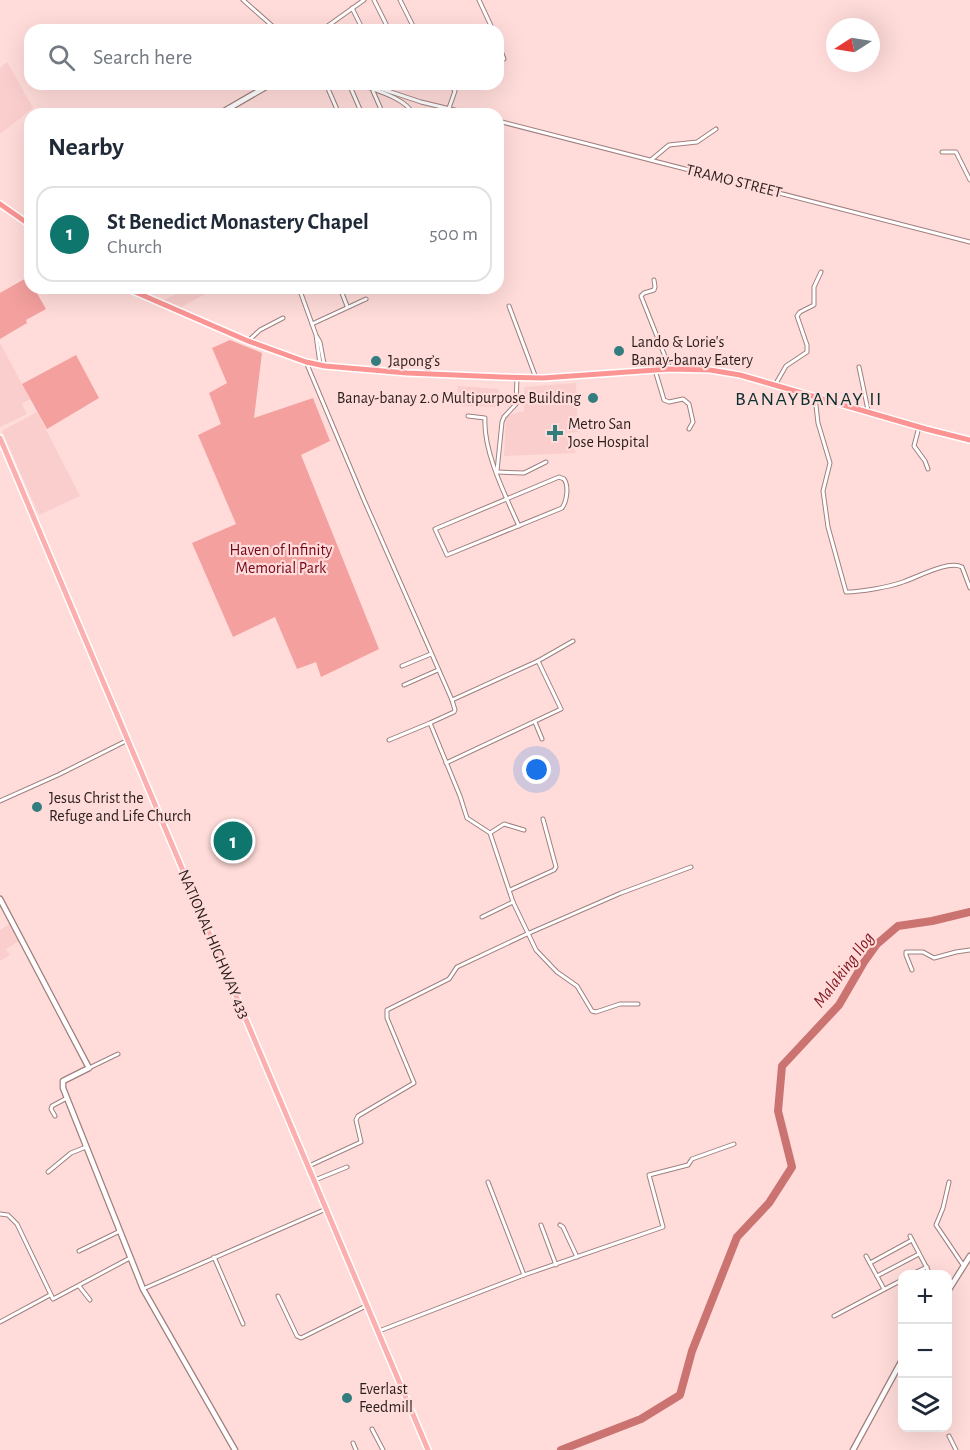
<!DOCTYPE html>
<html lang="en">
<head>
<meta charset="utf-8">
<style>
  :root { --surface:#fff; --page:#f2f2f3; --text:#1f2937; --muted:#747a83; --line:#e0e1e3; --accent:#0f766e }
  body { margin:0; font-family:"Alegreya Sans",sans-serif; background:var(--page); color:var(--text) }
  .controls { position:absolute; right:18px; bottom:18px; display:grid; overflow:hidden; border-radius:12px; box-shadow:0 6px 24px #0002 }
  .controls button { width:54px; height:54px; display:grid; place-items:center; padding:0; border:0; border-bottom:2px solid var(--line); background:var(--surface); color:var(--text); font:30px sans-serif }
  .compass { position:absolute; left:826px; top:18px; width:54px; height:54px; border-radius:50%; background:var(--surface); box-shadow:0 6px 24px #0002; rotate:258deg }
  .you { position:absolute; left:537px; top:770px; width:21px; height:21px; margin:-15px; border:4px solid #fff; border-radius:50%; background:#1a73e8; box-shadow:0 0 0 9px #1a73e833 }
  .badge { display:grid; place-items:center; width:39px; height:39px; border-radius:50%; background:var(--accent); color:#fff; font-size:20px; font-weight:700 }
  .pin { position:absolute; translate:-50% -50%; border:3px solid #fff; box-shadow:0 2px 6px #0006 }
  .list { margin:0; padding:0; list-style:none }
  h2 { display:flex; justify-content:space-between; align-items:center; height:78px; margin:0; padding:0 24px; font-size:26px }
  h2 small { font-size:20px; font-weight:400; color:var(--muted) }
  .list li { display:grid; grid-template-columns:39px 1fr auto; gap:18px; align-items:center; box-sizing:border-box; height:96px; margin:0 12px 12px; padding:0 12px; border:2px solid var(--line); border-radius:18px }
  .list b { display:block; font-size:22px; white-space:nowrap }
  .list p { margin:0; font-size:20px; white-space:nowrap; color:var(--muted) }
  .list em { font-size:20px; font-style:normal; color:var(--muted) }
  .icon { flex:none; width:33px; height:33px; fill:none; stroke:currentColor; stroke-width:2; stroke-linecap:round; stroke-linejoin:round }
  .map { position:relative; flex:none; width:970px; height:1450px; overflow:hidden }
  .search { position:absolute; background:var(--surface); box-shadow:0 6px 24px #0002; left:24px; top:24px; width:480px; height:66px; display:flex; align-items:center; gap:15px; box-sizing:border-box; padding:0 21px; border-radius:18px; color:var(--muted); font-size:22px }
  .panel { position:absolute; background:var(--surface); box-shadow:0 6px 24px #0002; left:24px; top:108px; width:480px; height:186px; border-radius:18px }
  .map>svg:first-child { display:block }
  .built { fill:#facecc }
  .green { fill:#f4a09e }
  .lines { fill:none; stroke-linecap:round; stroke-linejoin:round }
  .river { stroke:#cb7371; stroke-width:8 }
  .minor-casing { stroke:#9f807e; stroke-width:5 }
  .tertiary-casing { stroke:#9f807e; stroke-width:7 }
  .primary-casing { stroke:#fff; stroke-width:8 }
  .trunk-casing { stroke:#fff; stroke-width:8 }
  .minor { stroke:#fff; stroke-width:3 }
  .tertiary { stroke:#fff; stroke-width:4.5 }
  .primary { stroke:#fdafaf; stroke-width:5 }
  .trunk { stroke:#fc9494; stroke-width:5 }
  .poi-dot { fill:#347d7e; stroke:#ffdcda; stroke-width:2 }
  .labels { text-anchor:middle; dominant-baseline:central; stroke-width:4.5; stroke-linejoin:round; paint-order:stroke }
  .street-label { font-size:16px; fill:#2b1f1e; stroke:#ffdcda }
  .poi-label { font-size:16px; fill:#2b1f1e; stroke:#ffdcda; text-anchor:start }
  .park-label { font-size:16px; fill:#760518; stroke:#ffdcda }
  .water-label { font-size:18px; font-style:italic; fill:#861b25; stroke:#ffdcda }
  .quarter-label { font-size:20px; letter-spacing:1.5px; fill:#0c3030; stroke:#ffdcda }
</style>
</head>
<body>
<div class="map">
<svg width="970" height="1450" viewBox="0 0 970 1450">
  <rect width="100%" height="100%" fill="#ffdcda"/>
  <g class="built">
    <path d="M7,62l26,46 -33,26v-66z"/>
    <path d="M188,288h29l-36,19 -17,-7z"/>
    <path d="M0,343l30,56 -8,5 5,10 -27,13z"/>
    <path d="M576,383l2,49 -13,1 11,20 -72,3 2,-40 18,-5v-24z"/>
    <path d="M457,386l42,3 -2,18 -35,-1z"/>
    <path d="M37,412l43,84 -41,19 -37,-84z"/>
    <path d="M9,924l10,17 -13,8 4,6 -10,6v-31z"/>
  </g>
  <g class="green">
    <path d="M28,277l2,11h4l12,21 -20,11 1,3 -27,16v-46z"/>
    <path d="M230,340l32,13 -8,65 59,-20 17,43 -29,14 78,194 -58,28 -5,-15 -19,7 -22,-52 -42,20 -41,-94 44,-19 -38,-89 23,-11 -12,-31 18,-10 -15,-35z"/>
    <path d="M76,355l23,43 -52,31 -25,-45z"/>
  </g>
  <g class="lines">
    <path class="river" d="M561,1450l80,-31 39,-24 12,-44 45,-114 32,-34 23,-36 -14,-56 4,-45 57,-61 25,-43 13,-18 21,-18 34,-5 38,-9"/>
    <defs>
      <g id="minor">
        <path d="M243,0l34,30"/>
        <path d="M374,0l15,30"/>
        <path d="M400,0l14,28"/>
        <path d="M479,0l14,30"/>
        <path d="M352,8l11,22"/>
        <path d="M322,30l42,-30"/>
        <path d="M498,43l6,16"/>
        <path d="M326,84l13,30"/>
        <path d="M349,84l13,30"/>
        <path d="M359,84c15,6 47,14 54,30"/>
        <path d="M367,84l54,18 50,12"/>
        <path d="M373,91l10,23"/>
        <path d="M449,108l6,-17 -5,-7"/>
        <path d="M498,121l472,121"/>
        <path d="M942,152h14l14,28"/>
        <path d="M651,160l18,-15 28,-3 19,-13"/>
        <path d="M654,280l1,7 -1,3 -10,3 -3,3 29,73"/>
        <path d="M299,288l17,47 4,29"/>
        <path d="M340,288l7,18"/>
        <path d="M509,306l27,72"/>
        <path d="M312,324l54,-25"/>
        <path d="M317,337l3,5 4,22"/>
        <path d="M248,341l12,-11 23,-12"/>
        <path d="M306,362l58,138 88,200 86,-39 23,48 -115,54"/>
        <path d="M859,367l9,43"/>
        <path d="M655,370l9,30 5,2 14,-3 6,5 4,18 -4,7"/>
        <path d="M775,385l11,-19 21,-14v-7l-10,-29 3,-4 14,-7v-18l7,-15"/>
        <path d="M815,397l3,26 12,40 -7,28 5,36 18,65c15,0 43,-5 57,-10 15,-5 45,-22 59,-15l8,21"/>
        <path d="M468,416l17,2c-2,33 20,77 34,108"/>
        <path d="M919,427l-5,19 11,15 3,8"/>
        <path d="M497,471l5,-49 2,-5 12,-13 1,-26"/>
        <path d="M497,472l27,1 22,-11"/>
        <path d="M559,477l5,2c5,7 3,22 -2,29l-115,47 -12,-26z"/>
        <path d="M538,661l35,-20"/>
        <path d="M402,666l29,-12"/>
        <path d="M404,685l34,-15"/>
        <path d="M452,700l3,10 -1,2 -24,11 30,73 7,22 23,15 23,69 23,48 21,22 20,14 15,25 4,1 24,-8h18"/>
        <path d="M535,722l7,17"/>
        <path d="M389,740l41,-17"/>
        <path d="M0,801l58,-26 70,-35"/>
        <path d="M490,833l14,-9 20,6"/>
        <path d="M510,890l44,-20 2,-3 -13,-48"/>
        <path d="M482,917l31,-15"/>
        <path d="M912,970l-6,-15v-3h17l11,6 22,-6 14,-2"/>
        <path d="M89,1068l29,-14"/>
        <path d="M55,1116l-4,-7 1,-3 15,-8"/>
        <path d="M309,1166l52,-24 -5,-22 2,-4 56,-33 -27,-65v-8l62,-31 8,-12 70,-33 94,-41 70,-26"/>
        <path d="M48,1172l23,-19 15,-6"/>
        <path d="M315,1180l32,-13"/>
        <path d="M488,1182l36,93"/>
        <path d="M949,1182l-6,26 -7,17 27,40"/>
        <path d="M0,1214l8,1 9,9 36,75 77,-41"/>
        <path d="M541,1225l15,40"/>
        <path d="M560,1225l3,2 14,30"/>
        <path d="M910,1236l20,38"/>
        <path d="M79,1251l41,-20"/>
        <path d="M866,1256l18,33"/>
        <path d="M214,1257l29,67"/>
        <path d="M870,1263l42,-23"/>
        <path d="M912,1274l15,-7"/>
        <path d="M877,1276l42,-22"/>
        <path d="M79,1286l11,14"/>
        <path d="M143,1289l183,-80"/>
        <path d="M278,1296l19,40 4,2 65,-32"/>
        <path d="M834,1316l68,-36"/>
        <path d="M0,1322l50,-27"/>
        <path d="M379,1331l145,-56 139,-48 -14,-52 39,-10 4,-6 42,-15"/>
        <path d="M372,1429l11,21"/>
        <path d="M949,1436l7,14"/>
        <path d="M353,1443l3,7"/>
      </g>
      <g id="tertiary">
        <path d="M219,114l52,-30"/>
        <path d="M0,899l89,169 -26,13v7l80,201 92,161"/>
        <path d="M948,1291l22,-35"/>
        <path d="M853,1450l49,-90"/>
      </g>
      <path id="primary" d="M0,438l428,1012"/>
      <g id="trunk">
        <path d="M0,204l30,21"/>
        <path d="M126,288l122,53 58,21 19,4 82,7 95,4 41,1 127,-9 40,1 30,5 186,54 44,11"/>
      </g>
    </defs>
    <use href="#minor" class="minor-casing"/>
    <use href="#tertiary" class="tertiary-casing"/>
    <use href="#primary" class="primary-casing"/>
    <use href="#trunk" class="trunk-casing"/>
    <use href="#minor" class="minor"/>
    <use href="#tertiary" class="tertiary"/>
    <use href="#primary" class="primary"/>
    <use href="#trunk" class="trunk"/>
  </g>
  <g class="poi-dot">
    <circle cx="619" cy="351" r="6"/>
    <circle cx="376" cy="361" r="6"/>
    <circle cx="593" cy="398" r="6"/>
    <path d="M552 424h6v6h6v6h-6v6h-6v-6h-6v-6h6z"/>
    <circle cx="37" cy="807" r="6"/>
    <circle cx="347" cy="1398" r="6"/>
  </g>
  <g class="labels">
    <g class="street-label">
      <text transform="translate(734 181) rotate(14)">TRAMO STREET</text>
      <text transform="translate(214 944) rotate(67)">NATIONAL HIGHWAY 433</text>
    </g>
    <g class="poi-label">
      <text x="631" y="342">Lando &amp; Lorie's<tspan x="631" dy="18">Banay-banay Eatery</tspan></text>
      <text x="388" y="361">Japong’s</text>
      <text x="581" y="398" text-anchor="end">Banay-banay 2.0 Multipurpose Building</text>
      <text x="568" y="424">Metro San<tspan x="568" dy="18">Jose Hospital</tspan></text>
      <text x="49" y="798">Jesus Christ the<tspan x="49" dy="18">Refuge and Life Church</tspan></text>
      <text x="359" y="1389">Everlast<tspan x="359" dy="18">Feedmill</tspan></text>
    </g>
    <g class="park-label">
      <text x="281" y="550">Haven of Infinity<tspan x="281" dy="18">Memorial Park</tspan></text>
    </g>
    <g class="water-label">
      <text transform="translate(844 970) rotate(-53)">Malaking Ilog</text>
    </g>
    <g class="quarter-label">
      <text x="809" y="399">BANAYBANAY II</text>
    </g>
  </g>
</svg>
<div class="controls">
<button>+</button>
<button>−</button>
<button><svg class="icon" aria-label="layers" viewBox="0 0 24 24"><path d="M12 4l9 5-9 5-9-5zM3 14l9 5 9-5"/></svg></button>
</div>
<svg class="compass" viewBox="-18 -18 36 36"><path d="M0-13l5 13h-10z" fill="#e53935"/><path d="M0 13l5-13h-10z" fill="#747a83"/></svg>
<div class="you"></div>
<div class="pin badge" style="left:233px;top:841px">1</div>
<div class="search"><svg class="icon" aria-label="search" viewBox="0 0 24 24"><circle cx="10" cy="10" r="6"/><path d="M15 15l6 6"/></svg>Search here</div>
<section class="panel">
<h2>Nearby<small></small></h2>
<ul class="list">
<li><span class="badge">1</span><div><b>St Benedict Monastery Chapel</b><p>Church</p></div><em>500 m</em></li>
</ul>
</section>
</div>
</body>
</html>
